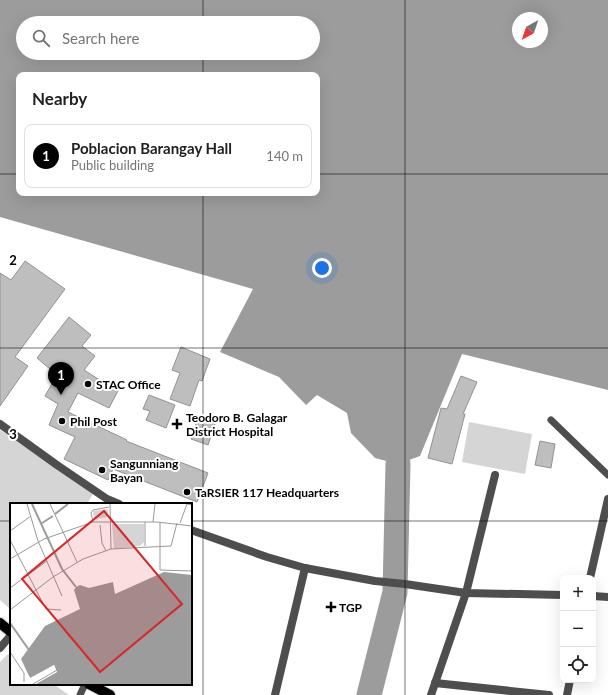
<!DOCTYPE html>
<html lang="en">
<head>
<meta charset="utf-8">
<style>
  :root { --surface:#fff; --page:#f2f2f2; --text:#202124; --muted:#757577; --line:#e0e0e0; --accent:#000 }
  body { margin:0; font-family:Lato,sans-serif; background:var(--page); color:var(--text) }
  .controls { position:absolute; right:12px; bottom:12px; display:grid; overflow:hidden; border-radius:8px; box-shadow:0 4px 16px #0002 }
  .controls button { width:36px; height:36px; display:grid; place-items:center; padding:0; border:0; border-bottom:1px solid var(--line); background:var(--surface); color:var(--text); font:20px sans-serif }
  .compass { position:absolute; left:512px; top:12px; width:36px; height:36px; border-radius:50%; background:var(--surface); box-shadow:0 4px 16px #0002; rotate:220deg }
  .you { position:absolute; left:322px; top:268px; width:14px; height:14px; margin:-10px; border:3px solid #fff; border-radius:50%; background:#1a73e8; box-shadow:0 0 0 6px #1a73e833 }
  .badge { display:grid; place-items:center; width:26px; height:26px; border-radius:50%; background:var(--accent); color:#fff; font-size:13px; font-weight:700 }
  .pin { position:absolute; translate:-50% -33px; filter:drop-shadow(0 1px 2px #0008) }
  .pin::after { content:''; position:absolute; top:21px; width:14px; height:12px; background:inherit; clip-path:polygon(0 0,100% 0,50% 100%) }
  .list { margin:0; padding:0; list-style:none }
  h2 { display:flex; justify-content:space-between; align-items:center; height:52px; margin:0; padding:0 16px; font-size:17px }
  h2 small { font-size:13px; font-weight:400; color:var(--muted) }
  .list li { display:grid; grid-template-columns:26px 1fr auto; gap:12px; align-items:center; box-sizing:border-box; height:64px; margin:0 8px 8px; padding:0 8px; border:1px solid var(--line); border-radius:8px }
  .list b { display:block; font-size:15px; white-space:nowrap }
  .list p { margin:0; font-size:13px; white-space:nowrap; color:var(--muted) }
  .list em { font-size:13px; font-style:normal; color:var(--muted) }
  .icon { flex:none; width:22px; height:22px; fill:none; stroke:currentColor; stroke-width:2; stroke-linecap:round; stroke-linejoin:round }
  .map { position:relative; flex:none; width:608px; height:695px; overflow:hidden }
  .search { position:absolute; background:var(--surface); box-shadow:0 4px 16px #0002; left:16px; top:16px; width:304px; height:44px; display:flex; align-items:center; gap:10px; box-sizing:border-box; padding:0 14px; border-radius:22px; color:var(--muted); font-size:15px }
  .panel { position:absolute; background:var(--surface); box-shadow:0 4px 16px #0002; left:16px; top:72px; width:304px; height:124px; border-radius:8px }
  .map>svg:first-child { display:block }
  .green { fill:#d5d5d5 }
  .water { fill:#9c9c9c; fill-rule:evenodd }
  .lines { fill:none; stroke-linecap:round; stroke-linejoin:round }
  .river { stroke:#9c9c9c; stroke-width:25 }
  .building { fill:#bebebe; stroke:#929292 }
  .primary-casing { stroke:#dbdbdb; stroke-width:12 }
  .service { stroke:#4e4e4e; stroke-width:7 }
  .minor { stroke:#4e4e4e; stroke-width:8 }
  .primary { stroke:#000; stroke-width:10 }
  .grid { fill:none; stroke:#000; stroke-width:1; stroke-opacity:0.55 }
  .poi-dot { fill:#000; stroke:#fff; stroke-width:1.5 }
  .labels { text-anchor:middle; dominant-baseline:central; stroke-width:4; stroke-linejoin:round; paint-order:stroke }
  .poi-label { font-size:12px; font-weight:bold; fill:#000; stroke:#fff; text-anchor:start }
  .inset-river { fill:none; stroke:#9c9c9c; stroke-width:2 }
  .inset-road { fill:none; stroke:#999; stroke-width:1 }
  .view { fill:#d62828; fill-opacity:0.15; stroke:#d62828; stroke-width:2 }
  .inset-edge { fill:none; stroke:#000; stroke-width:2 }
  .grid-label { font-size:13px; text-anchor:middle; font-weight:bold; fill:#000; stroke:#fff; stroke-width:4; stroke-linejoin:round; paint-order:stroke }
</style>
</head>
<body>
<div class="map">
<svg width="608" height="695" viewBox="0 0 608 695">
  <rect width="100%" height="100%" fill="#fff"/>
  <g class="green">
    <path d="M469,422l63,12 -7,40 -63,-12z"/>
    <path d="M0,430l94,62 -7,12h-76v102l-2,2 -9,-8z"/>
    <path d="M8,654l3,2v28h42l16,11h-69v-33z"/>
  </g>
  <path class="water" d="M0,0h608v390l-146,-36 -42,102 -22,8 -23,-6 -24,-25 -4,-20 -30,-18 -11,10 -27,-28 -59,-25 33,-63 -253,-72zM518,18h24v24h-24zM23,23h290v30h-290zM19,75h298v118h-298z"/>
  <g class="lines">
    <path class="river" d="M369,695l26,-103 3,-128"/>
  </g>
  <g class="building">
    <path d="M25,261l40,28 -50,68 13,9 -28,40v-133l11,7z"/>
    <path d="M69,317l22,18 -9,11 13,10 -11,14 19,12 16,7 -10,19 -31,-15 -10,19 59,28 -1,1 82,32 -11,29 -84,-33 -5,11 -44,-21 11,-22 -26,-12 9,-21 -13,-8 12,-21 -20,-17z"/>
    <path d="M181,347l29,12 -8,22 -3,-1 -9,26 -20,-7 10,-26 -8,-3z"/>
    <path d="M461,376l16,6 -14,32h2l-13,50 -24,-6 13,-50 6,1z"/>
    <path d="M149,395l26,10 -9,23 -20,-8 4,-9 -7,-2z"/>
    <path d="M198,418l17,6 -7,21 -17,-6z"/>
    <path d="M540,441l15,3 -4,24 -16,-3z"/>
  </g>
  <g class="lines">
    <defs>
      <g id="primary">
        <path d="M0,623l11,9"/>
        <path d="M89,684l21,11"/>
      </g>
    </defs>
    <use href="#primary" class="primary-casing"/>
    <g class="service">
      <path d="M551,420l57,55"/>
      <path d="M80,695l5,-11"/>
    </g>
    <g class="minor">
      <path d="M0,424l57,41 50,34 12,5"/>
      <path d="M191,530l76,27 38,11 70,13 30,3 61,9 97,2"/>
      <path d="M590,578l18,-79"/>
      <path d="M593,596l15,1"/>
      <path d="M0,648l11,-13"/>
      <path d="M435,683l114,12"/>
      <path d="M275,695l30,-127"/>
      <path d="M431,695l35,-102 29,-118"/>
      <path d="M567,695l3,-15"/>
    </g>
    <use href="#primary" class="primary"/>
  </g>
  <path class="grid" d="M203,0v23M405,0v695M203,53v22M0,174h19M317,174h291M203,193v502M0,348h608M0,521h11M191,521h417"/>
  <g class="poi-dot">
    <circle cx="88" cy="384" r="4"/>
    <circle cx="62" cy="421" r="4"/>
    <path d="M175 418h4v4h4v4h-4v4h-4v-4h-4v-4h4z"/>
    <circle cx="102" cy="470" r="4"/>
    <circle cx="187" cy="492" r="4"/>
    <path d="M329 601h4v4h4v4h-4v4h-4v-4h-4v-4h4z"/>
  </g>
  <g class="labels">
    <g class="poi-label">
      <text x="96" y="384">STAC Office</text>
      <text x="186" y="417">Teodoro B. Galagar<tspan x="186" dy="14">District Hospital</tspan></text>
      <text x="70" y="421">Phil Post</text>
      <text x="110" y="463">Sangunniang<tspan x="110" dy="14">Bayan</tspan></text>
      <text x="195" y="492">TaRSIER 117 Headquarters</text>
      <text x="339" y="607">TGP</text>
    </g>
  </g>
  <g transform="translate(10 503)">
    <rect width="182" height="182" fill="#fff"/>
    <path d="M98,6l-1,8 -13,2 -1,-8zM102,21h32v18l-4,4 -26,3z" fill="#d5d5d5"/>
    <path d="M154,69l28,3v109h-156l21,-12 -3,-7 -24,13 -9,-19 24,-33 35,-17 -6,-19 2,-3 4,-2 9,3 24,-6 2,12z" fill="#9c9c9c"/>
    <path d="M9,158l12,18 23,-14 3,7 -23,12 21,-13 -2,-3 -22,13z" fill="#fff"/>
    <path class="inset-river" d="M22,1l30,65 14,18M45,11l13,-10M32,20l11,-7M0,120l19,27"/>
    <path class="inset-road" d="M17,1l11,37 24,55M40,1l27,58M100,1l1,45M83,19l-2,-9 2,-3 16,-3M143,19l2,-18M150,19v48l32,1M170,20l7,-19 5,1M90,22l2,18 4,8M0,28l21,-15M0,37l36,69 15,1M135,43v-24M0,56l34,-20 49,-17h64l35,4M0,85l37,-27M0,107l43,-33 30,-18 28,-10 60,-3 6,-23M0,149l14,21v9M23,181l24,-14"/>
    <path class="view" d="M94,8l78,93 -82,68 -78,-93z"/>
    <rect width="182" height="182" class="inset-edge"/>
  </g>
  <g class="grid-label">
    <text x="13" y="265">2</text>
    <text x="13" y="439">3</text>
  </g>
</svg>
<div class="controls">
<button>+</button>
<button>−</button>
<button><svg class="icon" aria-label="locate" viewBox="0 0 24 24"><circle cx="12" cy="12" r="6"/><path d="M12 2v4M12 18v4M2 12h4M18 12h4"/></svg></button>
</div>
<svg class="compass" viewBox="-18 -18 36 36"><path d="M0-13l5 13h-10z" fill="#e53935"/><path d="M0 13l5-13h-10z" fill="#757577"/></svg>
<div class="you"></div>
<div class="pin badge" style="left:61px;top:395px">1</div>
<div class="search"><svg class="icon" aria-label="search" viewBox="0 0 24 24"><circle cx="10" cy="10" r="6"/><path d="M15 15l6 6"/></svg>Search here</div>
<section class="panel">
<h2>Nearby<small></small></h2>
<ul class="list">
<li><span class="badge">1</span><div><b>Poblacion Barangay Hall</b><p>Public building</p></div><em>140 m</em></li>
</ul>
</section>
</div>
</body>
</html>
